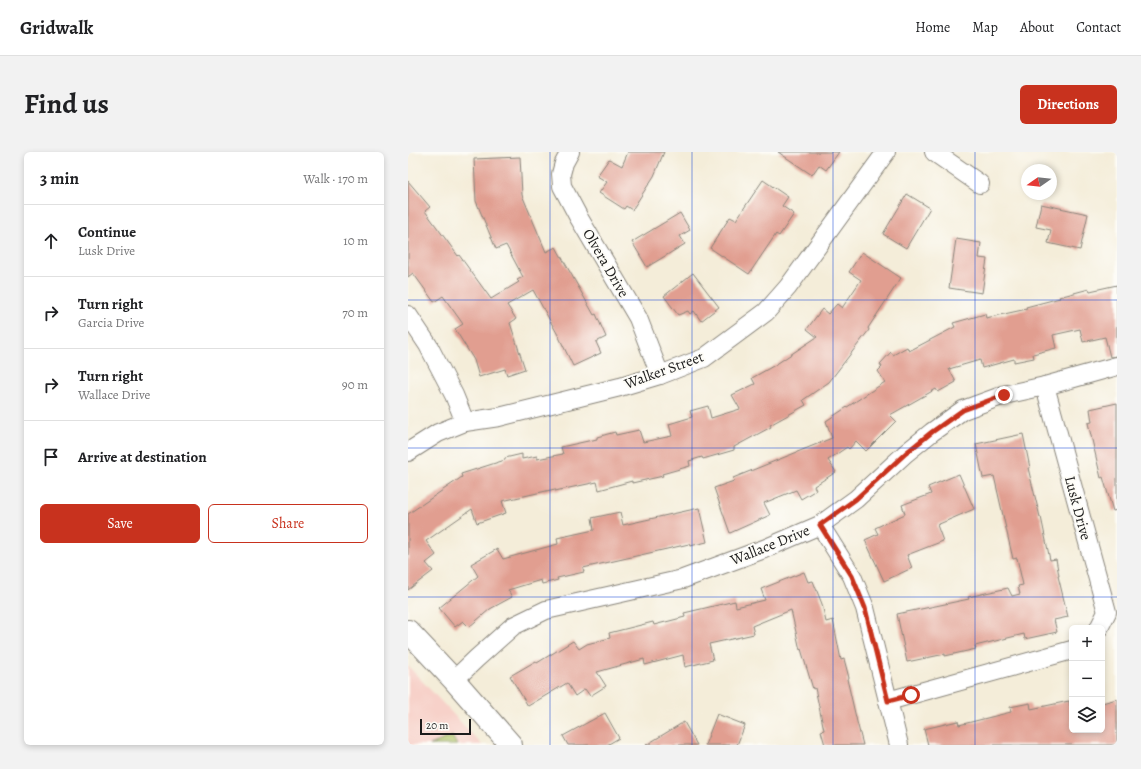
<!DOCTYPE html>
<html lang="en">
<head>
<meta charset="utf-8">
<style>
  :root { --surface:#fff; --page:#f2f2f2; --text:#202124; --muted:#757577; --line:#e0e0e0; --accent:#c8321e }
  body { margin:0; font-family:Alegreya,serif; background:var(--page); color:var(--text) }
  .controls { position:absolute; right:12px; bottom:12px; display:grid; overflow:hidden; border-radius:6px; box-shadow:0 2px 6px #0003 }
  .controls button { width:36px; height:36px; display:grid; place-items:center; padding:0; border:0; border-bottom:1px solid var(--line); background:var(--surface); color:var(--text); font:20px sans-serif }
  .compass { position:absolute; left:613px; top:12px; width:36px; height:36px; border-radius:50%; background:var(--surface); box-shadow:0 2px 6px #0003; rotate:256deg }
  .scale { position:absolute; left:12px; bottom:10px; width:51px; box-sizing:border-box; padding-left:4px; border:2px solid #1c1c1c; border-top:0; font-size:11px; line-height:14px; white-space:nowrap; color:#1c1c1c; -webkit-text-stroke:3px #fdfcf7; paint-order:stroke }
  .stop { position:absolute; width:12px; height:12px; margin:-9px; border:3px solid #c8321e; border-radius:50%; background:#fff }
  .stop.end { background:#c8321e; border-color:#fff; box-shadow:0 1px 4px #0008 }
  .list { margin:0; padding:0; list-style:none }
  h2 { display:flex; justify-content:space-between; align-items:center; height:52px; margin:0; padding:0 16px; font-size:17px }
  h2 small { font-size:13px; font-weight:400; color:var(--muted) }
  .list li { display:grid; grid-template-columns:26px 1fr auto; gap:12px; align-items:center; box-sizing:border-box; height:72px; padding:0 16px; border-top:1px solid var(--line) }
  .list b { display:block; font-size:15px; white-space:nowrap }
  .list p { margin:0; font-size:13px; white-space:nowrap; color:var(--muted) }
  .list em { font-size:13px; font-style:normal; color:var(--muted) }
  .actions { display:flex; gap:8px; padding:12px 16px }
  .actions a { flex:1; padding:9px 0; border:1px solid var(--accent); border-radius:6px; text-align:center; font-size:14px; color:var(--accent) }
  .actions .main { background:var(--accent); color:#fff }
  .icon { flex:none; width:22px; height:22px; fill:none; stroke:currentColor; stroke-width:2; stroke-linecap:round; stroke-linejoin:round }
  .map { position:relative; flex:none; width:709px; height:593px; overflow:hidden; border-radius:6px }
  header { display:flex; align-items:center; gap:24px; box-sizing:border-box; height:56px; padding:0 20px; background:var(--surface); border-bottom:1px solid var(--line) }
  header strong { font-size:19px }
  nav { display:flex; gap:22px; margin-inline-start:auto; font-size:14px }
  .intro { display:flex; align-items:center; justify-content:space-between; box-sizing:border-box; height:96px; padding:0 24px }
  h1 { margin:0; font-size:28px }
  .button { padding:10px 18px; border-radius:6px; background:var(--accent); color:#fff; font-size:14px; font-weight:700 }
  main { display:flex; gap:24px; padding:0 24px }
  aside { flex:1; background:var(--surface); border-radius:6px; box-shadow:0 2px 6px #0003 }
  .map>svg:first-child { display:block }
  .built { fill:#f7d1c9 }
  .green { fill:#b1c569; stroke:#667042 }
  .building { fill:#e19e90 }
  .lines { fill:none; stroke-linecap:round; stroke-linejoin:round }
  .street-casing { stroke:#88847a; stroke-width:20 }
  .secondary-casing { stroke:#88847a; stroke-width:24 }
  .street { stroke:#fff; stroke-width:18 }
  .secondary { stroke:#fff; stroke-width:22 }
  .route { stroke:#c8321e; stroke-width:5 }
  .grid { fill:none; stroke:#1d4ed8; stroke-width:1; stroke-opacity:0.55 }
  .labels { text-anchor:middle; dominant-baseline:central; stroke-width:4; stroke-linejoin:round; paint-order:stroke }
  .street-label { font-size:15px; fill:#1c1c1c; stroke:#fdfcf7 }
</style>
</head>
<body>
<header>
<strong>Gridwalk</strong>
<nav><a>Home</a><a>Map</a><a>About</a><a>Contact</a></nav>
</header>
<div class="intro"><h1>Find us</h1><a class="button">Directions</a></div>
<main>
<aside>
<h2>3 min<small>Walk · 170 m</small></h2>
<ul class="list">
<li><svg class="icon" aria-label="ahead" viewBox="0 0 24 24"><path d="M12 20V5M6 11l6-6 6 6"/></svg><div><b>Continue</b><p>Lusk Drive</p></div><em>10 m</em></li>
<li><svg class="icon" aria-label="right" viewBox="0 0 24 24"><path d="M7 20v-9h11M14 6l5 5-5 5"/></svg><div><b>Turn right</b><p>Garcia Drive</p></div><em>70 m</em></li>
<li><svg class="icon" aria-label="right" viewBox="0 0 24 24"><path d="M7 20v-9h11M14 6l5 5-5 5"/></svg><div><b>Turn right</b><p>Wallace Drive</p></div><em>90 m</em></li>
<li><svg class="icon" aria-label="arrive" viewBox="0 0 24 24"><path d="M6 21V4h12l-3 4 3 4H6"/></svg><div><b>Arrive at destination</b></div></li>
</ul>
<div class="actions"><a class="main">Save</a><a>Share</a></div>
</aside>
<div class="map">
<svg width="709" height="593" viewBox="0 0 709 593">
  <rect width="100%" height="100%" fill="#fdfcf7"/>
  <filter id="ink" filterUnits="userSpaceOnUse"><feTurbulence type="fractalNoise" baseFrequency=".025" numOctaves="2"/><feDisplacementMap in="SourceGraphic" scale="8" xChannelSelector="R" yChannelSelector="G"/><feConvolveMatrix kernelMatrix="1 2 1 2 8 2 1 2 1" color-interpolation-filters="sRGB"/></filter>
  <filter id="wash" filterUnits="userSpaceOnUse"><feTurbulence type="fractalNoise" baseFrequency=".012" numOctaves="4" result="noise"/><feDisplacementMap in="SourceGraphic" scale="16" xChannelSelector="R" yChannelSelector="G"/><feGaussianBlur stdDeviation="0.9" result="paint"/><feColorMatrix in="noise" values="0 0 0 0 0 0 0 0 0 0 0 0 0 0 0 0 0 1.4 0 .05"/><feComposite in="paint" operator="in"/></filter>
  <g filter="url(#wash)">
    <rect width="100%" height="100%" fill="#f4edd9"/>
    <path class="built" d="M0,514l74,79h-74z"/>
    <path class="green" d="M44,584l5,9h-27z"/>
    <g id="blocks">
      <g class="building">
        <path d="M220,0h36l-10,24 -22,34 -6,-4 -2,3 -25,-16 8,-11 -10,-6 12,-17 13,7z"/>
        <path d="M370,0h61l-13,18 -7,-5 -7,10z"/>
        <path d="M112,5l2,38 24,57 10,-5 38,68 2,-1 10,23 -10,5 5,11 -28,13 -15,-31 -25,-45 -26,15 9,14 -6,4 15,46 -18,6 -2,-6 -26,8 -5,-17 -19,-31 8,-5 -20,-28 -9,6 -21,-29 -5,4v-96l22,26 -5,4 33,45 1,-1 32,44 28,-17 -2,-2 6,-3 -17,-32 -10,4 -20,-48 -2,-42z"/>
        <path d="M355,28l25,17 -6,9 12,8 -15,22 -3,-2 -27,40 -39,-26 20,-31 6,3z"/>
        <path d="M499,42l23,14 -24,40 -23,-14z"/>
        <path d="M633,52l47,10 -8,36 -32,-7 3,-13 -15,-3z"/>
        <path d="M272,61l10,17 -10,6 5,8 -38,23 -15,-25z"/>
        <path d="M548,87l25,4 -2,15 8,1 -5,34 -33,-5z"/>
        <path d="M454,100l39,26 -33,50 1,2 -40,52 -26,18 3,5 -36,20 1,2 -37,20v3l-31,9 -1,-2 -13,4 1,5 -28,8 1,2 -31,7v-2l-33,9 -2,-8 -42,9v-2l-53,12 4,12 -29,10 -5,-14 -46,32 10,14 -10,8 7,8 -25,19v-76l54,-37 -1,-3 44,-14v-2l17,-4v5l15,-3v3l26,-5 -2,-7 36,-8v-2l18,-5 1,3 23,-5 4,12 29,-6 -3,-12 23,-7 -2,-6 18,-5 3,12 29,-9 -8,-14 23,-11 -3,-6 23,-13 42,-28 -10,-8 15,-20 6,5 9,-10 5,4 19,-28 -12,-8z"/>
        <path d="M285,121l26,34 -18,14 -7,-10 -4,3 -2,-3 -10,4 -14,-19z"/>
        <path d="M709,133v71l-7,1 -5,-20 -22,5 -3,-13 -27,6 3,13 -23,6 1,4 -20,4v-3l-32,9 -2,-8 -31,9 7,13 -18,10 -2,-3 -46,26 6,6 -30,30 -10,-10 -7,8 -2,-2 -19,13 8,12 -22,14 2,4 -15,9 -5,-9 -32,13 6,12 -40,18 -16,-45 20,-7 -1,-3 99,-40 -6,-17 59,-39 -7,-11 4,-4 -2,-3 11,-12 2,3 14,-8 2,4 46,-24 -2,-4 32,-9 1,4 41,-9 -1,-2 34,-9 -1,-1 30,-8 1,2z"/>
        <path d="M709,251v107l-4,1 -10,-34 -2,1 -13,-55 4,-1 -2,-13z"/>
        <path d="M615,282l7,34h-2l12,49h1l9,43 6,-1 3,17h-1l10,41 -14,3 3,12 -32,7 -1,-5 -49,12 1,3 -31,7v-2l-38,8 -10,-48 72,-15 -1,-2 40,-9 4,8 8,-2 -2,-8 5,-1 -6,-27 -4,1 -19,-83 -11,2 -7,-34z"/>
        <path d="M551,322l15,35 -37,16 6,16 -36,14 5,13 -28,13 -19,-41 13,-6 -3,-6 30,-14 -3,-9 29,-11 -3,-7z"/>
        <path d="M291,356l8,34 -17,4 -1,-2 -106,24 1,4 -27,6 1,2 -16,4 -1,-4 -33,10 4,7 -22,12 -21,18 -6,-6 -8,6 -16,-19 39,-32 -7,-12 26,-15 6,10 55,-15 -1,-6 37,-8 -2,-12 28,-6 3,13z"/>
        <path d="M396,420l4,10 5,-1 9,23 4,18 7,-2 8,40 3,-1 5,19 -2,1 10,43 6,23h-38l-4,-14 3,-1 -9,-42 -2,1 -12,-40 -1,1 -9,-40 -39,16 2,8 -45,10 4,16 -28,7 -2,-12 -38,10 -1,-6 -47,13 9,14 -16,10 -5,-7 -10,7 -8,-13 -39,23 -18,-30 26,-15 1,2 36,-22 6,8 8,-5 23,-6 -1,-5 44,-11 1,3 31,-8 -1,-4 51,-12 1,6 29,-7 -4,-11z"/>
        <path d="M709,547v46h-189l-4,-16 34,-8 1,4 52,-13 -1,-5 20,-4 1,6 38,-8 3,11v18h30v-27z"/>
        <path d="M197,561l14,25 -12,7h-39l-5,-9z"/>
        <path d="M309,562l28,11 -8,20h-32z"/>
        <path d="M276,570l13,23h-51z"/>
      </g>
    </g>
  </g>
  <g filter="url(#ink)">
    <use href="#blocks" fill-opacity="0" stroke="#88847a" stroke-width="1"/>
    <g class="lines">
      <defs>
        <g id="street">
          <path d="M162,0l-6,11 -3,11 1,12 17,32 59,100 22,57"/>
          <path d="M526,0l46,32"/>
          <path d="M0,163l20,30 26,50 11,27"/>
          <path d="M637,234l62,226 -8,16"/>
          <path d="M0,300l30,-19 27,-11 34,-5 121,-30 40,-12 44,-17 62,-46 22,-25 98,-135"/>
          <path d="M412,373l32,51 13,32 34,137"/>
          <path d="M46,528l22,-21 37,-33 33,-16 137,-31 81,-30 56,-24 36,-26 50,-46 26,-21 31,-22 41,-15 41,-9 72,-20"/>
          <path d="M480,549l184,-51"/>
        </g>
        <path id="secondary" d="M0,479l46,49 57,65"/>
      </defs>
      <use href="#street" class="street-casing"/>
      <use href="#secondary" class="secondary-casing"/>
      <use href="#street" class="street"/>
      <use href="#secondary" class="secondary"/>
    </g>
  </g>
  <g class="lines" filter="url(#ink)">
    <path class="route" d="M503,543l-23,6 -23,-93 -13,-32 -32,-51 36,-26 50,-46 26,-21 31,-22 41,-15"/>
  </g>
  <path class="grid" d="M142,0v593M284,0v593M425,0v593M567,0v593M0,148h709M0,296h709M0,445h709"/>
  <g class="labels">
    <g class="street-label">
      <text transform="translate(198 111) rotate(60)">Olvera Drive</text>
      <text transform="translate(256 218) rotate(-20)">Walker Street</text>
      <text transform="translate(670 356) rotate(75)">Lusk Drive</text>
      <text transform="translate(362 393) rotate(-22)">Wallace Drive</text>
    </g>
  </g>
</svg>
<div class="controls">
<button>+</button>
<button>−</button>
<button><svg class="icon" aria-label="layers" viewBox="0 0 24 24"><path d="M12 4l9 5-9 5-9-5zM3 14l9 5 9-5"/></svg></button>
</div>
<svg class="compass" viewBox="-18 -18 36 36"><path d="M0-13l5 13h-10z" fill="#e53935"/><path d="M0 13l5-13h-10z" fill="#757577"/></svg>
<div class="scale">20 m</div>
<div class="stop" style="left:503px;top:543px"></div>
<div class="stop end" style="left:596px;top:243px"></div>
</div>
</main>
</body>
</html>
